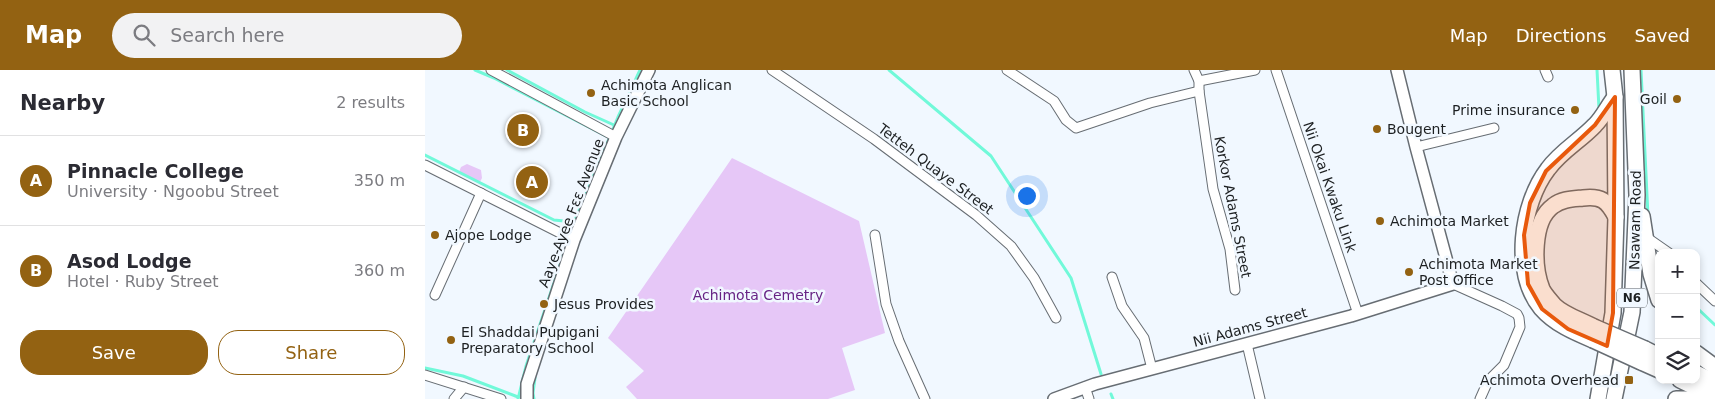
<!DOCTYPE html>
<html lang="en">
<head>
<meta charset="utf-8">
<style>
  :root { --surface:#fff; --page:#f2f2f3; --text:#2b2b33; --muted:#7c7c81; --line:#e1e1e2; --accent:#936212 }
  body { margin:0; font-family:"DejaVu Sans",sans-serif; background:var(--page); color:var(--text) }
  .controls { position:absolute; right:15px; bottom:15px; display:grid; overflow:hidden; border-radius:10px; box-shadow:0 2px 8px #0003 }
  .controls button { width:45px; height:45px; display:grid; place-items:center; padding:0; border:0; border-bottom:1px solid var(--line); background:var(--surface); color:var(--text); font:25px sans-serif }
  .you { position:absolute; left:601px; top:125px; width:18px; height:18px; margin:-12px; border:4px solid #fff; border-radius:50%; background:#1a73e8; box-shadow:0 0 0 8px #1a73e833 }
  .badge { display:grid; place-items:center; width:32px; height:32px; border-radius:50%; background:var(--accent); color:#fff; font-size:16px; font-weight:700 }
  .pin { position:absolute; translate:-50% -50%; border:2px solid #fff; box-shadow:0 1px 5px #0006 }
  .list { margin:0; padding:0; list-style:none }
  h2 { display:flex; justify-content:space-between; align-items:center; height:65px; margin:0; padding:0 20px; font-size:21px }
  h2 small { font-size:16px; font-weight:400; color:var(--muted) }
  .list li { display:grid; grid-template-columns:32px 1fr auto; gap:15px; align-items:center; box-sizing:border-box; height:90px; padding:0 20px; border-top:1px solid var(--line) }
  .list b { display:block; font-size:19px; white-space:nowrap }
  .list p { margin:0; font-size:16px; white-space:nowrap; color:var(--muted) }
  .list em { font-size:16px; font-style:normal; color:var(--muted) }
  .actions { display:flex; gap:10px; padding:15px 20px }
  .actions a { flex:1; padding:11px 0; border:1px solid var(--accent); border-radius:20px; text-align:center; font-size:18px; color:var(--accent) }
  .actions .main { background:var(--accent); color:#fff }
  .icon { flex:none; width:28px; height:28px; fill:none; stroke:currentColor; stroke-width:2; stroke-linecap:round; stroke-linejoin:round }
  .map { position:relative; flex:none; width:1290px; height:329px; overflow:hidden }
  header { display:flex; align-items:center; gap:30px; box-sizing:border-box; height:70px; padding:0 25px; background:var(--accent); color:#fff }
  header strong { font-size:24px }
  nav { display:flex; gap:28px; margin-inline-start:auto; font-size:18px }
  .search { width:350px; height:45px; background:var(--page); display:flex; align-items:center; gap:12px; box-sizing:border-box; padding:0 18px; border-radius:28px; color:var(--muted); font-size:19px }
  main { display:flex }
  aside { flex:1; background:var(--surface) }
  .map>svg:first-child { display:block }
  .green { fill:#e6c7f7 }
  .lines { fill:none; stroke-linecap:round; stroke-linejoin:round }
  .stream { stroke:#71f9d9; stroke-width:3 }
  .minor-casing { stroke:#676d73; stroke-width:11 }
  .tertiary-casing { stroke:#676d73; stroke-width:14 }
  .primary-casing { stroke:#676d73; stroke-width:18 }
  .trunk-casing { stroke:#676d73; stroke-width:18 }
  .minor { stroke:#fff; stroke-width:9 }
  .tertiary { stroke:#fff; stroke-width:11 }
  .primary { stroke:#fff; stroke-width:15 }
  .trunk { stroke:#fff; stroke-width:15 }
  .primary-bridge-casing { stroke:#676d73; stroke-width:18; stroke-linecap:butt }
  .primary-bridge { stroke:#fff; stroke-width:15 }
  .marked { fill:#e8590c; fill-opacity:0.2; stroke:#e8590c; stroke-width:4; stroke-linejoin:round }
  .poi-dot { fill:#936212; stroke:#f1f8ff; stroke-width:2 }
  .labels { text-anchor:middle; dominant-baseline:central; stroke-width:5; stroke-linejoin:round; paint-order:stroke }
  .shield { fill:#f1f8ff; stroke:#5d6164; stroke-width:1 }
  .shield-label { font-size:12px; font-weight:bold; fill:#1d2022 }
  .poi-label { font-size:14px; fill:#1d2022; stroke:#f1f8ff; text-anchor:start }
  .street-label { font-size:14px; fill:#1d2022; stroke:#f1f8ff }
  .park-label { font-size:14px; fill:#672485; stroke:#f1f8ff }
</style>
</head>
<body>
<header>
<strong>Map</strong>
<div class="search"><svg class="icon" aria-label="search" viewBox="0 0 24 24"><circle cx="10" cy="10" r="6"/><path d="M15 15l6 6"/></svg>Search here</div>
<nav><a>Map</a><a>Directions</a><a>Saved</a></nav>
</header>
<main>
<aside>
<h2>Nearby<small>2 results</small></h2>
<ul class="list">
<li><span class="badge">A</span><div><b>Pinnacle College</b><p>University · Ngoobu Street</p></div><em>350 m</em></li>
<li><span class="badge">B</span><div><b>Asod Lodge</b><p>Hotel · Ruby Street</p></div><em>360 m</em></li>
</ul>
<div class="actions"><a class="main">Save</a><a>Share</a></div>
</aside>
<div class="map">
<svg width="1290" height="329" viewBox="0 0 1290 329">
  <rect width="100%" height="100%" fill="#f1f8ff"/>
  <g class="green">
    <path d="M307,88l127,63 26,112 -43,15 13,42 -27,9h-191l-11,-12 18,-16 -36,-33z"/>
    <path d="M42,94l14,6 1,8 -2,4 -21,-10 2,-5z"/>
  </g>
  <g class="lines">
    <g class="stream">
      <path d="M50,0l19,8 112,58"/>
      <path d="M82,0l78,42 29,13"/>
      <path d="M464,0l102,86 80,122 30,96"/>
      <path d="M1172,0l2,39"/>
      <path d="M1216,0l7,146"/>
      <path d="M0,85l129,65 10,1 11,-1 43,-103 22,-47"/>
      <path d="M1271,237l19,18"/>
      <path d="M0,298l38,8 55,21"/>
      <path d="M686,324l2,5"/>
      <path d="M93,329l8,-33 39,-116"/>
      <path d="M109,329l-1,-6 2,-15"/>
    </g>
    <defs>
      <g id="minor">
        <path d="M66,0l125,67"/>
        <path d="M347,0l102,69 102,76 35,31 23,32 22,40"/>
        <path d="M582,0l47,31 12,19 10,8 74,-25 49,-12"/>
        <path d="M769,0l5,11v10l14,98 17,60 5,41"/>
        <path d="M851,0l82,244"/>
        <path d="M1120,0l3,7"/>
        <path d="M774,11l56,-11"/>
        <path d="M991,77l78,-19"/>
        <path d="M0,95l149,75"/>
        <path d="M450,165l11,69 13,37 26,58"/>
        <path d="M1221,167l23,16"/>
        <path d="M687,207l10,29 22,32 8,31"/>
        <path d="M1271,213l19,18"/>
        <path d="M1028,214l49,22 15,8 2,4 1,9 -16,38 -16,16 -8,18"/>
        <path d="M10,225l46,-102"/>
        <path d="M822,274l13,55"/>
        <path d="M0,305l76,24"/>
        <path d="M660,317l4,12"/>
        <path d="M29,329l10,-12"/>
      </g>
      <g id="tertiary">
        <path d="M102,329v-15l47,-144 42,-103 33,-67"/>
        <path d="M629,329l41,-15 256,-68 102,-32 -37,-137 -19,-77"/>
      </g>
      <g id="primary">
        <path d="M1169,257c-13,-7 -30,-12 -40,-22 -4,-5 -9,-10 -12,-16 -9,-22 -10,-68 11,-83 9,-7 19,-7 30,-8 18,-2 24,2 33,19"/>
        <path d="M1168,270c-19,-8 -38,-16 -52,-32 -29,-35 -20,-104 7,-139 13,-18 32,-28 47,-44 8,-8 13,-19 20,-28"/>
        <path d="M1220,279l14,7"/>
        <path d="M1216,292l18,8"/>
        <path d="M1271,303l19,9"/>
        <path d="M1255,310l35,17"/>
      </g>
      <g id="trunk">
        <path d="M1217,146l9,58 8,26"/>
        <path d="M1271,283l19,14"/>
        <path d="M1173,329l15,-86 3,-96 -1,-120 -3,-27"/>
        <path d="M1189,329l18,-87 5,-117 -5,-125"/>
        <path d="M1251,329h21"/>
      </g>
    </defs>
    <use href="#minor" class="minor-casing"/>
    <use href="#tertiary" class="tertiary-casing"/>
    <use href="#primary" class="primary-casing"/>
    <use href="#trunk" class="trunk-casing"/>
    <use href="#minor" class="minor"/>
    <use href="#tertiary" class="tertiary"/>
    <use href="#primary" class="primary"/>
    <use href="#trunk" class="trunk"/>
    <defs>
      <g id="primary-bridge">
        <path d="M1169,257l51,22"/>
        <path d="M1168,270l48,22"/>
      </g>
    </defs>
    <use href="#primary-bridge" class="primary-bridge-casing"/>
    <use href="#primary-bridge" class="primary-bridge"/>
  </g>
  <path class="marked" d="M1190,27l-2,216 -6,33 -39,-17 -26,-20 -14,-25 -4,-49 6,-32 16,-32 49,-46z"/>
  <g class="poi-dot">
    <circle cx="166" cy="23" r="5"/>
    <circle cx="1252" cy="29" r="5"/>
    <circle cx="1150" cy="40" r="5"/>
    <circle cx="952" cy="59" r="5"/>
    <circle cx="955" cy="151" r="5"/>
    <circle cx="10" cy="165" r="5"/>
    <circle cx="984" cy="202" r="5"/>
    <circle cx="119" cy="234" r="5"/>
    <circle cx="26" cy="270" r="5"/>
    <rect x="1199" y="305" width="10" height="10" rx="2.5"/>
  </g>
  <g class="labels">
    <rect class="shield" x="1192" y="218.5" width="30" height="19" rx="4"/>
    <g class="shield-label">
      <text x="1207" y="228">N6</text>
    </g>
    <g class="poi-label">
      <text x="176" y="15">Achimota Anglican<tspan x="176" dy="16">Basic School</tspan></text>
      <text x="1242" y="29" text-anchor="end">Goil</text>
      <text x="1140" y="40" text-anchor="end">Prime insurance</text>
      <text x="962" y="59">Bougent</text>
      <text x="965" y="151">Achimota Market</text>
      <text x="20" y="165">Ajope Lodge</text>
      <text x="994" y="194">Achimota Market<tspan x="994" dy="16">Post Office</tspan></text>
      <text x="129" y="234">Jesus Provides</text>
      <text x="36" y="262">El Shaddai Pupigani<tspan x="36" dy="16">Preparatory School</tspan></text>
      <text x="1194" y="310" text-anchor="end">Achimota Overhead</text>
    </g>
    <g class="street-label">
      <text transform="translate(511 99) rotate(37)">Tetteh Quaye Street</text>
      <text transform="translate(905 117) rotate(71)">Nii Okai Kwaku Link</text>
      <text transform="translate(808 137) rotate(79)">Korkor Adams Street</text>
      <text transform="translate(146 143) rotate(-69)">Aaye-Ayee Fɛɛ Avenue</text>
      <text transform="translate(1210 150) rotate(-89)">Nsawam Road</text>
      <text transform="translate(825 257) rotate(-15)">Nii Adams Street</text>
    </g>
    <g class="park-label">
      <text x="333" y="225">Achimota Cemetry</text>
    </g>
  </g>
</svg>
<div class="controls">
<button>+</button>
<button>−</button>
<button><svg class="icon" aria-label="layers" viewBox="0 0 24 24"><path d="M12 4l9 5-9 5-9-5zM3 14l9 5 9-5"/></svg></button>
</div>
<div class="you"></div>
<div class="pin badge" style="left:107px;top:112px">A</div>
<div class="pin badge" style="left:98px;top:60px">B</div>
</div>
</main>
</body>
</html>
